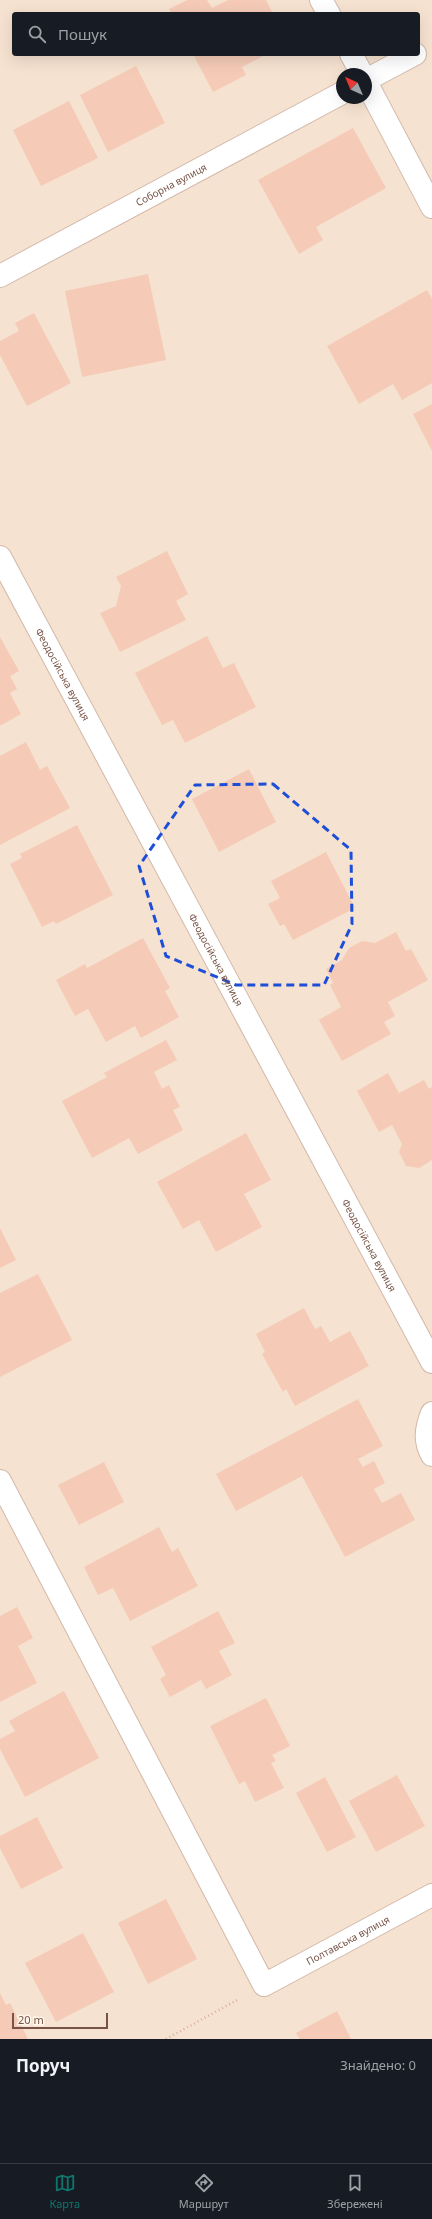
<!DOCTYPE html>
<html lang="uk">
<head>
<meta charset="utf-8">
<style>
  :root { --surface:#171b24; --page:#20242c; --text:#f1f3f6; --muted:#9ea1a6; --line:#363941; --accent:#0f766e }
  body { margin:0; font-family:"Noto Sans",sans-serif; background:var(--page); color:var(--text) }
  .compass { position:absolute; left:336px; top:68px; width:36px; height:36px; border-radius:50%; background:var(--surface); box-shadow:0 4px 16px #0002; rotate:316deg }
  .scale { position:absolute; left:12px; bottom:10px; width:96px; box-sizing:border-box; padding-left:4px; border:2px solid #775447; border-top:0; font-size:11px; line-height:14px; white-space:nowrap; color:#775447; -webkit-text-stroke:3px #fff5ea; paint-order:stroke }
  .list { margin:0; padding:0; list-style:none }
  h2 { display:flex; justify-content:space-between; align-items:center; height:52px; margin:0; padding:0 16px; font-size:17px }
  h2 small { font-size:13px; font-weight:400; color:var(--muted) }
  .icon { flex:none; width:22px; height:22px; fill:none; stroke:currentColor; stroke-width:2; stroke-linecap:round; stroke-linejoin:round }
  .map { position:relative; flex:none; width:432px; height:2039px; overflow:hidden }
  .search { position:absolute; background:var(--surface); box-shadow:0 4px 16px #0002; left:12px; right:12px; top:12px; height:44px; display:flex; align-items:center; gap:10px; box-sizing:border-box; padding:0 14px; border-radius:4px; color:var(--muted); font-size:15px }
  .sheet { height:124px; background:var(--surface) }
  nav { display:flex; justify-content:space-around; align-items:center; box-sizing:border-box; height:56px; border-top:1px solid var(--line); background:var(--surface); font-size:11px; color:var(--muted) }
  nav a { display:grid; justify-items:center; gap:2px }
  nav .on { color:var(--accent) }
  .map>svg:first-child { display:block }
  .residential { fill:#f6e2d0; fill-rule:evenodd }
  .building { fill:#f5cbb8 }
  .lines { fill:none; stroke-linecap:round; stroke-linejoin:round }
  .minor-casing { stroke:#d2b9ab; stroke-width:24 }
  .path { stroke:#daaf9b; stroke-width:2.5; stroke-dasharray:1 3; stroke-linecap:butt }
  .minor { stroke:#fff; stroke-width:22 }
  .marked { fill:none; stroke:#1d4ed8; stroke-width:3; stroke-dasharray:8 5; stroke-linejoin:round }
  .labels { text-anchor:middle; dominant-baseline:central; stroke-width:3; stroke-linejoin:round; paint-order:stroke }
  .street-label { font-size:10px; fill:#775447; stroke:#fff5ea }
</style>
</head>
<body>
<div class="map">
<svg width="432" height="2039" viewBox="0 0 432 2039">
  <rect width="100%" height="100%" fill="#fef1e2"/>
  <path class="residential" d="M0,0h432v2039h-432zM14,14h404v40h-404zM342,74h24v24h-24z"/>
  <g class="building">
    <path d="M187,0h20l5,8 16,-8h38l7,14h-101l-3,-5z"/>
    <path d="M193,54h74l-25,13 4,8 -33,17z"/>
    <path d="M136,66l29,57 -57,29 -28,-57z"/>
    <path d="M69,101l29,57 -57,28 -28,-56z"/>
    <path d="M353,128l33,60 -70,39 7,13 -24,14 -41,-74z"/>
    <path d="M148,274l18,86 -84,17 -17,-86z"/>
    <path d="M427,290l5,9v84l-30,17 -9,-16 -34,20 -32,-58z"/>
    <path d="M34,313l37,70 -44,23 -27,-51v-14l19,-10 -4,-8z"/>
    <path d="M432,404v47l-19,-37z"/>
    <path d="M167,551l21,43 -12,7 10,19 -66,32 -20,-39 16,-7 5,-20 -5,-9z"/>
    <path d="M207,636l16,32 11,-5 22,44 -71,36 -12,-23 -11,5 -27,-52z"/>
    <path d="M0,637l19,34 -9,5 7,13 -7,4 11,21 -21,12z"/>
    <path d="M26,742l14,28 7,-4 23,42 -70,37v-89z"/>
    <path d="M249,769l27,53 -57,30 -27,-53z"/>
    <path d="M77,825l36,70 -57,29 -2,-3 -12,6 -32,-63 12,-6 -2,-4z"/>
    <path d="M326,852l29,56 -62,32 -9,-16 -4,2 -12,-22 12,-6 -9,-17z"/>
    <path d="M396,932l10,19 5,-2 17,31 -40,22 7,14 -11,6 7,12 -49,27 -23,-41 22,-13 -11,-22 3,-2 -7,-14 16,-9 7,-12 13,-7 13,2z"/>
    <path d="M143,938l27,50 -5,3 14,26 -38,21 -6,-12 -29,16 -18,-33 -13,7 -19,-36 29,-16 2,4z"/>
    <path d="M166,1040l11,20 -23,12 8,17 7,-4 11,22 -7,3 10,20 -45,24 -9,-16 -37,20 -30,-57 45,-24 -3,-4z"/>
    <path d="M388,1073l11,20 25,-13 5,9 3,-2v73l-13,8 -13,-2 -7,-14 3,-8 -10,-19 -13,7 -22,-41z"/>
    <path d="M246,1133l25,47 -27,14 18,33 -46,25 -17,-32 -16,9 -26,-47z"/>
    <path d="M0,1228l16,32 -16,8z"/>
    <path d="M38,1274l34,66 -72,37v-84z"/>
    <path d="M304,1308l11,21 6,-3 9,16 20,-11 19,35 -74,40 -9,-17 -3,3 -21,-38 3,-2 -9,-18z"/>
    <path d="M358,1399l25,47 -25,13 5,8 11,-6 11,22 -11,6 8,14 19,-10 14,27 -70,37 -43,-81 -66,35 -20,-37z"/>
    <path d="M104,1462l20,40 -45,23 -21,-40z"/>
    <path d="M159,1527l13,25 6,-4 20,38 -68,35 -17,-33 -15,7 -14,-28z"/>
    <path d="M17,1607l16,31 -15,8 19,37 -37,19v-86z"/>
    <path d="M218,1611l17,32 -16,8 13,24 -26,14 -5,-9 -31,17 -10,-18 6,-4 -15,-28z"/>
    <path d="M64,1691l35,67 -74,39 -25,-48v-10l15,-8 -6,-10z"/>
    <path d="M266,1698l24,48 -18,9 4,6 -5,2 13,25 -29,14 -10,-21 -6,3 -29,-58z"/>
    <path d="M397,1775l28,51 -49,26 -27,-51z"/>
    <path d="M325,1777l31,60 -29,15 -31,-59z"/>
    <path d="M37,1817l26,51 -42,21 -21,-41v-12z"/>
    <path d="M166,1899l31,60 -49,25 -30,-61z"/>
    <path d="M83,1933l31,59 -58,30 -31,-59z"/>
    <path d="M0,1993l6,12 4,-2 18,36h-28z"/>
    <path d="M337,2011l14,28h-51l-4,-6z"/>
  </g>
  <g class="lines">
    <defs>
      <g id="minor">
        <path d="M321,0l8,14"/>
        <path d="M351,54l11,20"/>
        <path d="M366,80l49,-26"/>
        <path d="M366,82l66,125"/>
        <path id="s1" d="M0,276l342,-183"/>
        <path id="s2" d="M0,557l432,805"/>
        <path d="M432,1413c-6,15 -8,28 0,42"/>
        <path id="s3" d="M0,1481l264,504 168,-90"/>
      </g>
    </defs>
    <use href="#minor" class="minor-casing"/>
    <path class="path" d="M166,2039l73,-40"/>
    <use href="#minor" class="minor"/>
  </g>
  <path class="marked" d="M273,784l78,66 1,74 -28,61h-88l-70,-29 -27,-90 56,-81z"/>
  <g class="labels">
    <g class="street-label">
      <text stroke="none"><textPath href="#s1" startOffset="194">Соборна вулиця</textPath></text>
      <text stroke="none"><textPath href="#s2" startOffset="133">Феодосійська вулиця</textPath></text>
      <text stroke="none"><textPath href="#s2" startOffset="457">Феодосійська вулиця</textPath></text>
      <text stroke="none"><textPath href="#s2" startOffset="781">Феодосійська вулиця</textPath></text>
      <text stroke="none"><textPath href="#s3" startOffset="664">Полтавська вулиця</textPath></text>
    </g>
  </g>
</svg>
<svg class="compass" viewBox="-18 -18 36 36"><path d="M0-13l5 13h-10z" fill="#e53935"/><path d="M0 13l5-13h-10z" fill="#9ea1a6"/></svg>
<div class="scale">20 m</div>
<div class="search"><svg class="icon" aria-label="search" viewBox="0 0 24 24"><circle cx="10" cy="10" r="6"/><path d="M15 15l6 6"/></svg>Пошук</div>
</div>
<section class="sheet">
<h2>Поруч<small>Знайдено: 0</small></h2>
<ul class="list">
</ul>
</section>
<nav>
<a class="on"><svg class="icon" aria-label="map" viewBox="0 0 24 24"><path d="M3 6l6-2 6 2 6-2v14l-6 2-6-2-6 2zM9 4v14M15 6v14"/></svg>Карта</a>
<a><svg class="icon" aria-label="directions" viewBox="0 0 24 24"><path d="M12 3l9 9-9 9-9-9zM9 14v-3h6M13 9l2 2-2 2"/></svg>Маршрут</a>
<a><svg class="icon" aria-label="saved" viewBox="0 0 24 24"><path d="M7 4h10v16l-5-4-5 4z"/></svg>Збережені</a>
</nav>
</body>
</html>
